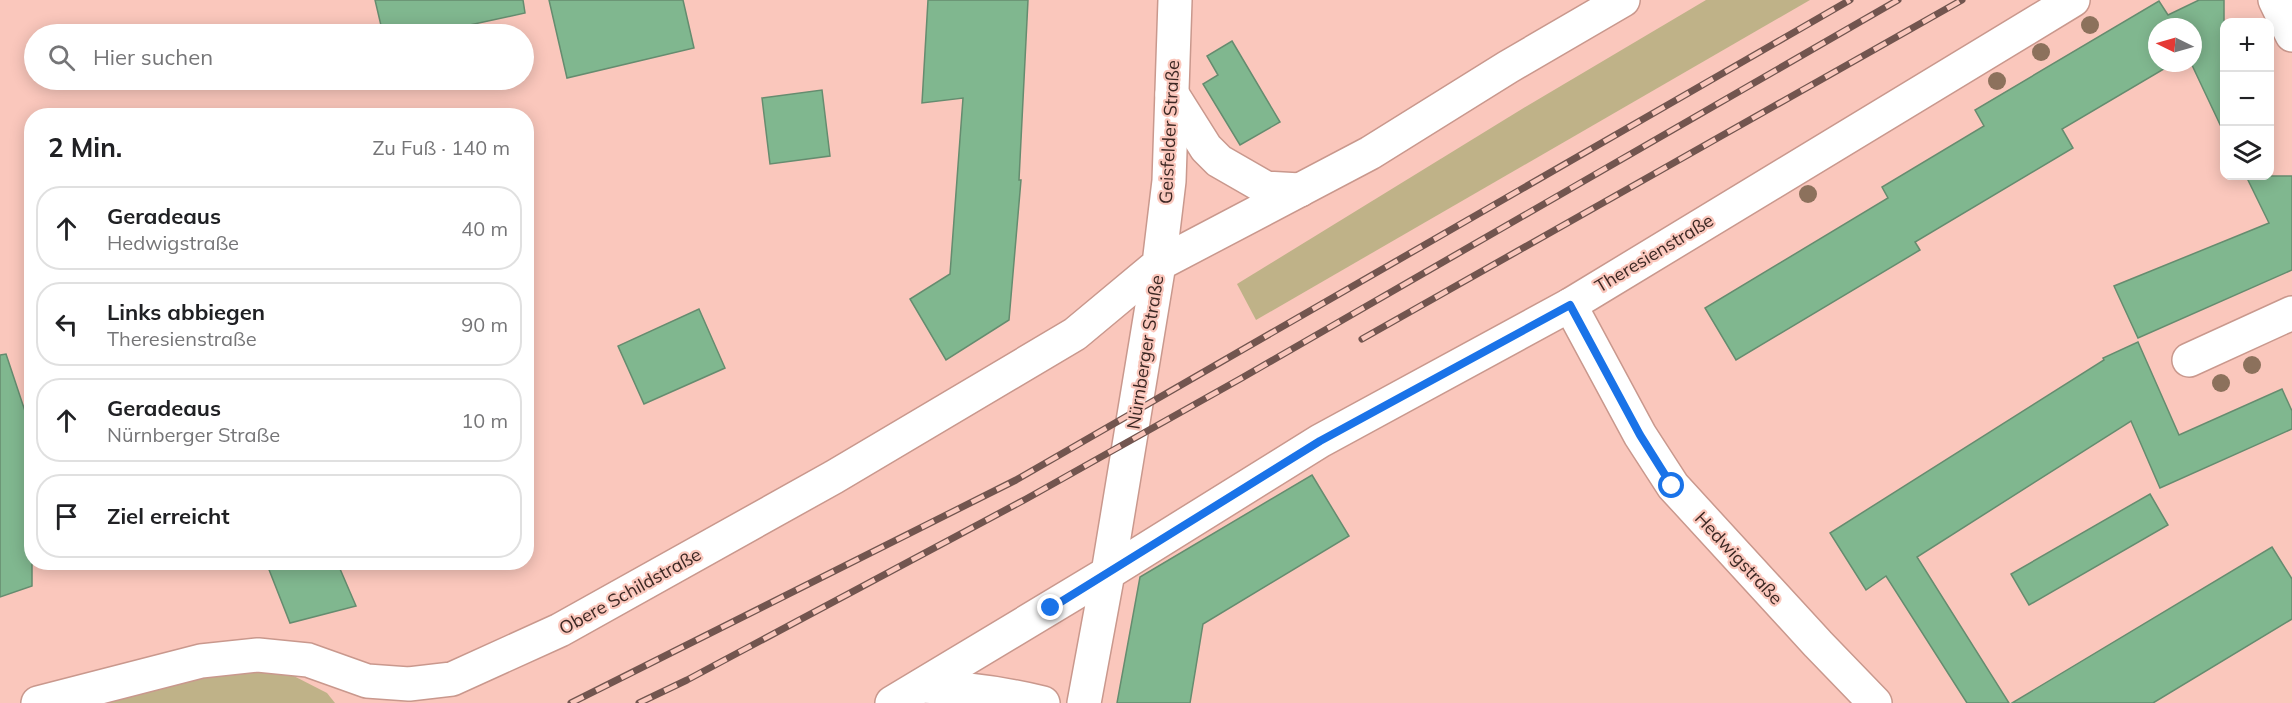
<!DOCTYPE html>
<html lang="de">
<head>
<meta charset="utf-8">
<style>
  :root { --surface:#fff; --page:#f6f6f6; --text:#202124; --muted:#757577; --line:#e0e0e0 }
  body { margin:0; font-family:Mulish,sans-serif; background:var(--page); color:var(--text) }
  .controls { position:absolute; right:18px; top:18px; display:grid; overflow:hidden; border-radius:12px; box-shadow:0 3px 15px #0003 }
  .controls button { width:54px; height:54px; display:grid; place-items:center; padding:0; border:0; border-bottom:2px solid var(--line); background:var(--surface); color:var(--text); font:30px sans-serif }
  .compass { position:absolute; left:2148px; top:18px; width:54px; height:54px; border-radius:50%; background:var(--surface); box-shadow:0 3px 15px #0003; rotate:275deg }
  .stop { position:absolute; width:18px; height:18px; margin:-14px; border:4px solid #1a73e8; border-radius:50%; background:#fff }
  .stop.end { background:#1a73e8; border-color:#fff; box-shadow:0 2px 6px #0008 }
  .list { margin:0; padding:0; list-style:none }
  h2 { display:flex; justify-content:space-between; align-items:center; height:78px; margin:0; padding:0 24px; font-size:26px }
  h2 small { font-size:20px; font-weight:400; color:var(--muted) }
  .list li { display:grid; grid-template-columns:39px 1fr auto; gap:18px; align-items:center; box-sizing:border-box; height:84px; margin:0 12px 12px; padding:0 12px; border:2px solid var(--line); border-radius:24px }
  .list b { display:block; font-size:22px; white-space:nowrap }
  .list p { margin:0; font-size:20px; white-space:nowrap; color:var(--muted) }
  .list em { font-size:20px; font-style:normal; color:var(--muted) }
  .icon { flex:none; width:33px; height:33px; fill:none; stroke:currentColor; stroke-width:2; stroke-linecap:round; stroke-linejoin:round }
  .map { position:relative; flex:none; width:2292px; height:703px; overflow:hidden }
  .search { position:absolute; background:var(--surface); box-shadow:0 3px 15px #0003; left:24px; top:24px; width:510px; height:66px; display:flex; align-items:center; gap:15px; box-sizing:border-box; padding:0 21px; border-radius:33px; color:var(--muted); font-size:22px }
  .panel { position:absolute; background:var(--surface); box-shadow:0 3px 15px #0003; left:24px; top:108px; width:510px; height:462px; border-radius:24px }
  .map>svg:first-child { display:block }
  .green { fill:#bfb288 }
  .building { fill:#80b78f; stroke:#658c6f; stroke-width:1.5 }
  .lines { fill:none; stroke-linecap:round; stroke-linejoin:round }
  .minor-casing { stroke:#c9988d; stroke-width:36 }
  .tertiary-casing { stroke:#c9988d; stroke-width:36 }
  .minor { stroke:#fff; stroke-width:33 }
  .tertiary { stroke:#fff; stroke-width:33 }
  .rail-casing { stroke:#72554f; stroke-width:7 }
  .rail { stroke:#fac7bc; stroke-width:4.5; stroke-dasharray:14; stroke-linecap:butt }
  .tree { fill:#8c715c }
  .route { stroke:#1a73e8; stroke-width:8 }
  .labels { text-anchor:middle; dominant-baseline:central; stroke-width:4.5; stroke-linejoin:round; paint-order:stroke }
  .street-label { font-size:18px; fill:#3b2723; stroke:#fac7bc }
</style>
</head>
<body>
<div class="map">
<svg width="2292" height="703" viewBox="0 0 2292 703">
  <rect width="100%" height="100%" fill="#fac7bc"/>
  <g class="green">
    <path d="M1706,0h104l-554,320 -19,-36 290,-178z"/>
    <path d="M227,670l59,2 41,21 8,10h-232z"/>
  </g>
  <g class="building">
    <path d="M375,0h148l2,13 -97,21h-45z"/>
    <path d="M549,0h134l11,48 -127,30z"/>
    <path d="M928,0h100l-9,180h2l-12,140 -63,40 -36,-61 40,-25 13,-176 -41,5z"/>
    <path d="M2199,0h25v133l-33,-70h2v-36h-36v36h17l-112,66 11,19 -158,94 5,8 -184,110 -31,-52 183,-110 -6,-11 102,-61 -9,-16 184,-109 9,14z"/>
    <path d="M1232,41l48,81 -40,23 -37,-61 15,-9 -11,-19z"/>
    <path d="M822,90l8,66 -60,8 -8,-66z"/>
    <path d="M2246,176h46v94l-154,68 -24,-52 155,-63z"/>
    <path d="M699,309l26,59 -81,36 -26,-58z"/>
    <path d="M2138,342l41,93 103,-46 10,22v18l-132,59 -29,-67 -214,136 92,146h-42l-81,-127 -20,14 -36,-57 274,-173 -1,-2z"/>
    <path d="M6,354l26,78v154l-32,11v-242z"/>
    <path d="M1312,475l37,61 -146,88 -13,79h-73l23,-126z"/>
    <path d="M2150,494l18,31 -139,80 -18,-31z"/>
    <path d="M2272,547l20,32v40l-139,84h-141z"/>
    <path d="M266,562h71l19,44 -66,17z"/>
  </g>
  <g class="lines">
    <defs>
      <g id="minor">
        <path d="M2275,0l17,35"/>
        <path d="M1570,305l70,130 33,51 145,158 57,59"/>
        <path d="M2189,360l103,-47"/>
        <path d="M921,686c42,2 81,7 122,17"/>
        <path d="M38,703l163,-42 57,-6 50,5 59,21 42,3 43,-5 108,-49 274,-153 241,-143 84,-70 10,-83 6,-181"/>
        <path d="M1084,703l24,-130 212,-132 250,-136 503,-305"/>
      </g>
      <g id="tertiary">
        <path d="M1172,94l34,54 13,13 47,27 34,2"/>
        <path d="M892,703l216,-130 51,-309 211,-111 138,-86 115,-67"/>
      </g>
    </defs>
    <use href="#minor" class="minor-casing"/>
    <use href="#tertiary" class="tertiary-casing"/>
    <use href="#minor" class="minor"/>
    <use href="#tertiary" class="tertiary"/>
    <defs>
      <g id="rail">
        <path d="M1362,339l600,-339"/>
        <path d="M571,703l445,-223 834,-480"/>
        <path d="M639,703l48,-23 339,-181 214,-120 658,-379"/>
      </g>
    </defs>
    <use href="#rail" class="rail-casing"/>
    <use href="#rail" class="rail"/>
  </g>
  <g class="tree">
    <circle cx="2090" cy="25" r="9"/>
    <circle cx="2041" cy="52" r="9"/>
    <circle cx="1997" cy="81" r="9"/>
    <circle cx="1808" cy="194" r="9"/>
    <circle cx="2252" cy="365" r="9"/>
    <circle cx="2221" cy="383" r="9"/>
  </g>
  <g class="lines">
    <path class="route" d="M1051,608l269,-167 250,-136 70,130 32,51"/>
  </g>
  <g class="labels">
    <g class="street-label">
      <text transform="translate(1169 132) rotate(-87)">Geisfelder Straße</text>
      <text transform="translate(1654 253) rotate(-31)">Theresienstraße</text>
      <text transform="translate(1145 352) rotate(-81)">Nürnberger Straße</text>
      <text transform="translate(1739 558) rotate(47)">Hedwigstraße</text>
      <text transform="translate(630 591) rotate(-29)">Obere Schildstraße</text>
    </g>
  </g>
</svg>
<div class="controls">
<button>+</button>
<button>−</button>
<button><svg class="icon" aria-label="layers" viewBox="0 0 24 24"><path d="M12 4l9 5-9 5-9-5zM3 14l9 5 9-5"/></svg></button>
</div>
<svg class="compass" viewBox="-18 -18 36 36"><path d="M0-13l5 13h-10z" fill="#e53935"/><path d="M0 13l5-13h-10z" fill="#757577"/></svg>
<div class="stop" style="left:1672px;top:486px"></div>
<div class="stop end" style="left:1051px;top:608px"></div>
<div class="search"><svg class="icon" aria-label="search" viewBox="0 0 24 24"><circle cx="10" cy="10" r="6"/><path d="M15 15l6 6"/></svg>Hier suchen</div>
<section class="panel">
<h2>2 Min.<small>Zu Fuß · 140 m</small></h2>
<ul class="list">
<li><svg class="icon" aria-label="ahead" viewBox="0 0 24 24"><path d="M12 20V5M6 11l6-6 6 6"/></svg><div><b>Geradeaus</b><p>Hedwigstraße</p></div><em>40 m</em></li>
<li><svg class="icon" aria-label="left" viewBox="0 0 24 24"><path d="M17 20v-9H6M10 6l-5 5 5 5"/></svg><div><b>Links abbiegen</b><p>Theresienstraße</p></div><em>90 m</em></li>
<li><svg class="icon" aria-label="ahead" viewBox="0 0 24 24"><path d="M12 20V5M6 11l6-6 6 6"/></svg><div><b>Geradeaus</b><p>Nürnberger Straße</p></div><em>10 m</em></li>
<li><svg class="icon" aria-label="arrive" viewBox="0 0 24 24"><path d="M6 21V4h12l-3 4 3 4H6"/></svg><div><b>Ziel erreicht</b></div></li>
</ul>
</section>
</div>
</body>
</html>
